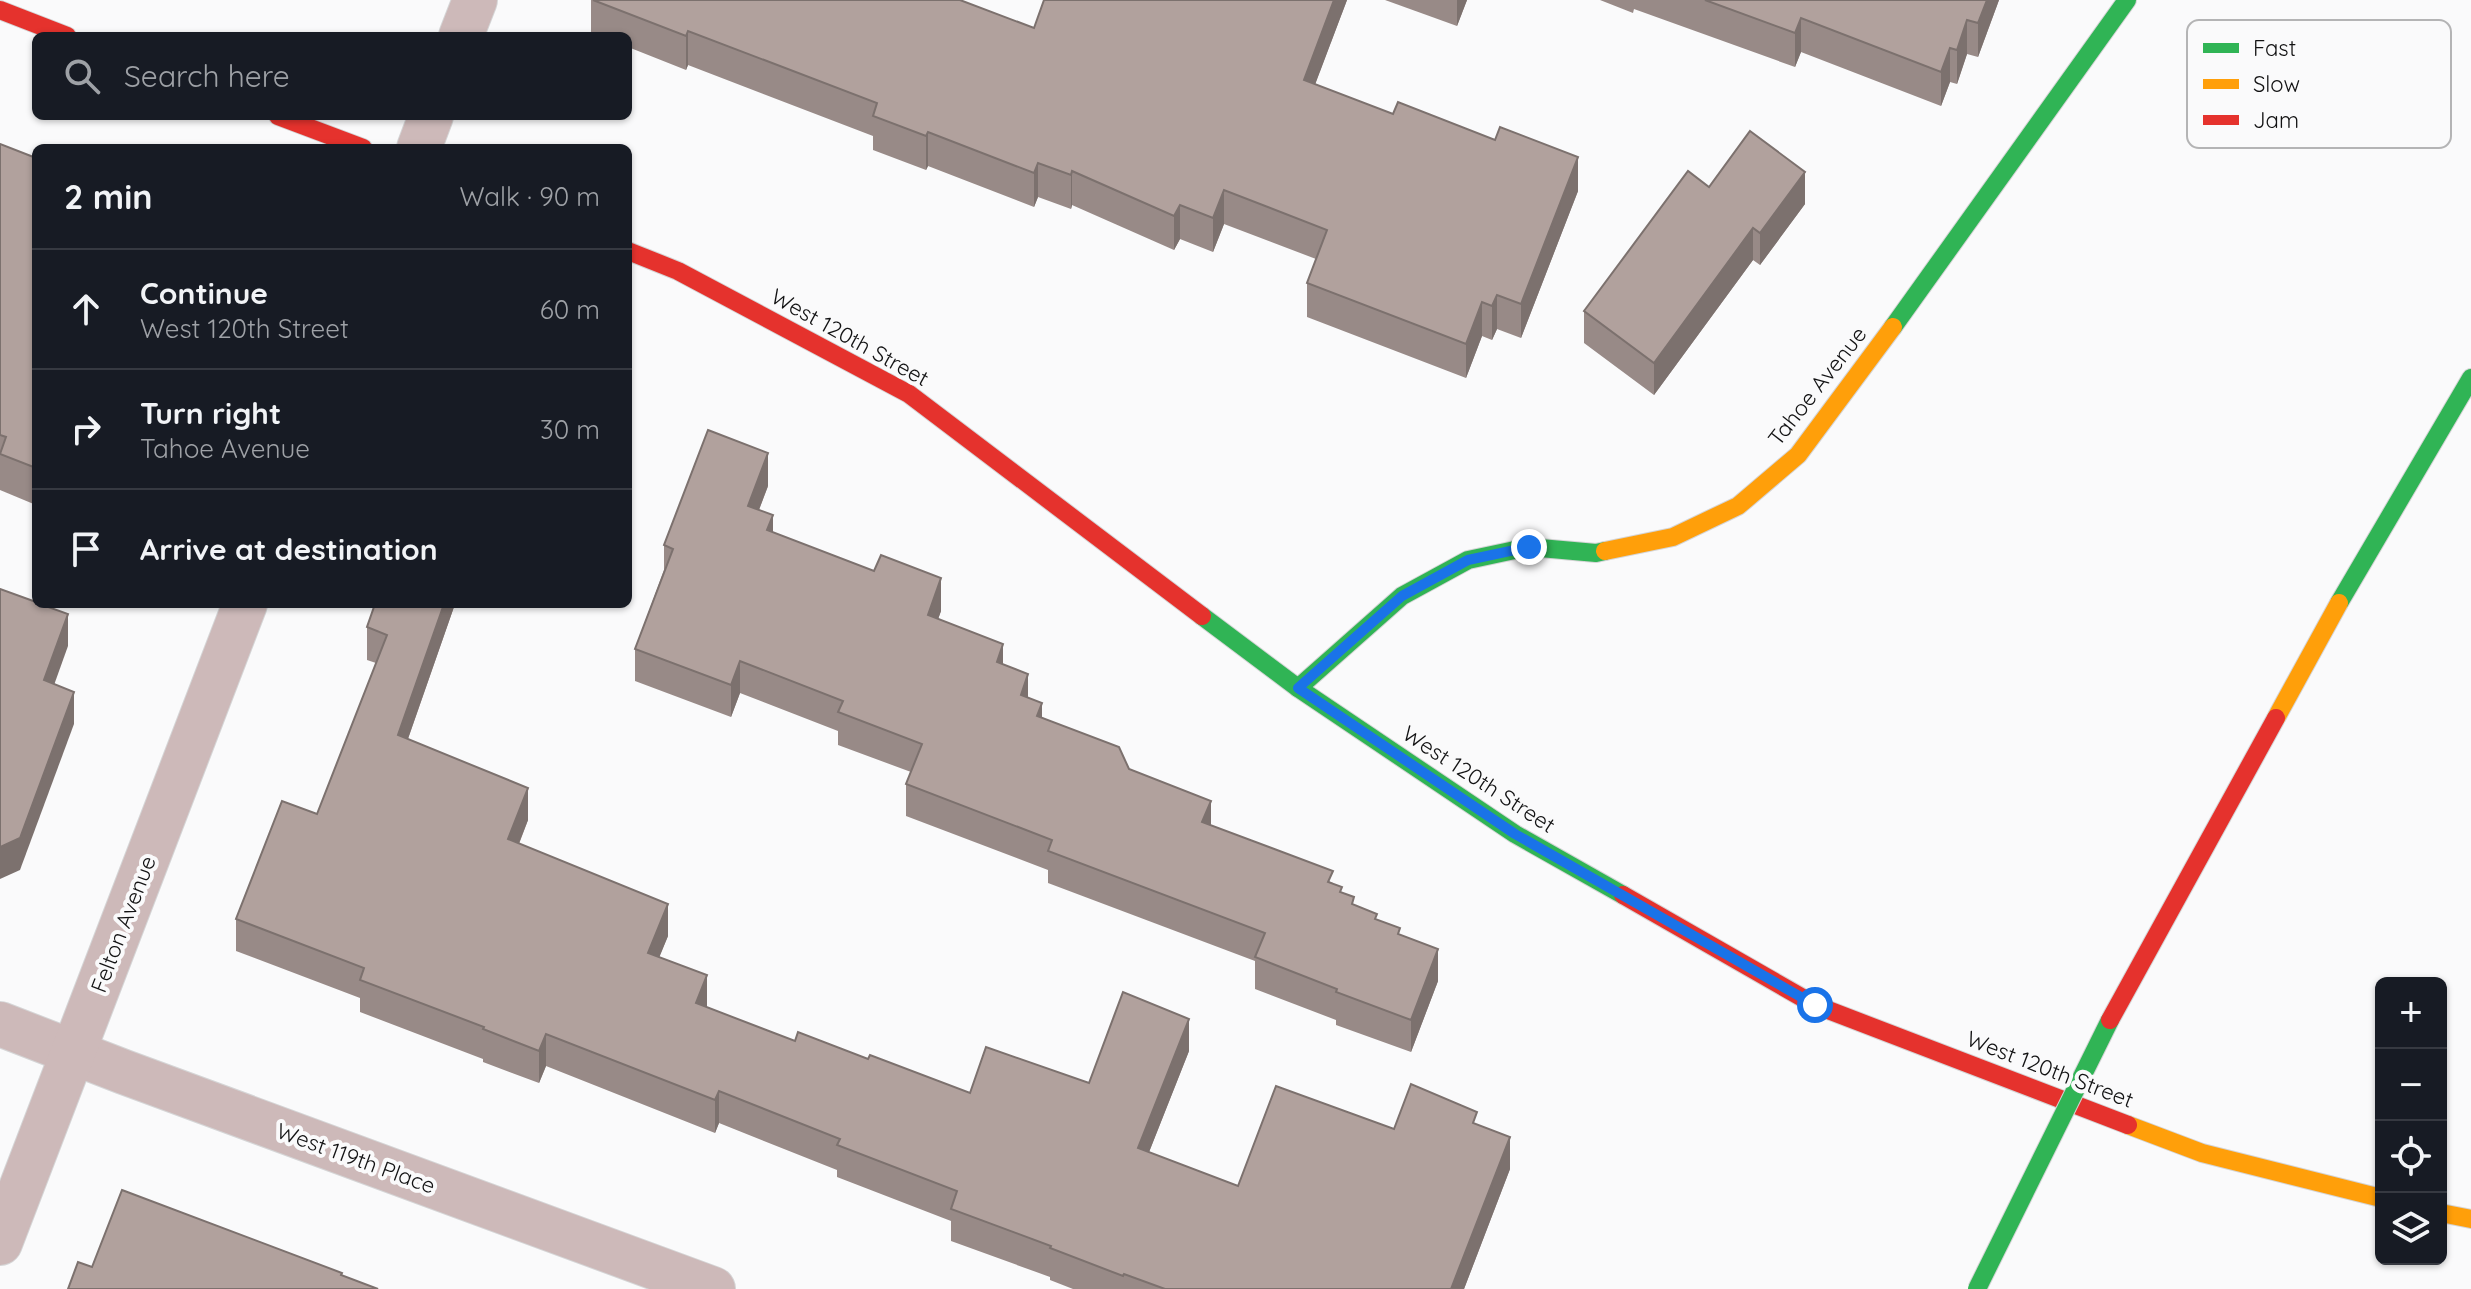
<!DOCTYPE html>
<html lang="en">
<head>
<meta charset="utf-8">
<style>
  :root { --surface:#171b24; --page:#20242c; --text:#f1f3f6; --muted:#9ea1a6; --line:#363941 }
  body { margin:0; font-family:Quicksand,sans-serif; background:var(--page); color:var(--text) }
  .controls { position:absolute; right:24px; bottom:24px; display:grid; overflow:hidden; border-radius:12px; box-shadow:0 2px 6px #0004 }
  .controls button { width:72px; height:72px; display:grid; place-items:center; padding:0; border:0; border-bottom:2px solid var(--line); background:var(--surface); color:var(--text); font:40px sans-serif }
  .stop { position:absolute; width:24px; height:24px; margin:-18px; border:6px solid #1a73e8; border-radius:50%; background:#fff }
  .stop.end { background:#1a73e8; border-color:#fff; box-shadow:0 2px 8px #0008 }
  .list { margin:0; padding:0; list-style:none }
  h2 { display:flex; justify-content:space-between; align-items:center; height:104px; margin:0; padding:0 32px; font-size:34px }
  h2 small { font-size:26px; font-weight:400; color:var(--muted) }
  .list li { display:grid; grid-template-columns:52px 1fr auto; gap:24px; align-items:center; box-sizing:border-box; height:120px; padding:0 32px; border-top:2px solid var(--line) }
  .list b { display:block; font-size:30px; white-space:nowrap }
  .list p { margin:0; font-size:26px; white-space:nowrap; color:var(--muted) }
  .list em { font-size:26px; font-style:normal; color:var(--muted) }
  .icon { flex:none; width:44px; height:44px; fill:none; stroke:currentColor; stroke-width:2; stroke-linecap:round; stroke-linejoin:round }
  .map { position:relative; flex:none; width:2471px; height:1289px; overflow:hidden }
  .search { position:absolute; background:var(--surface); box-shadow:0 2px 6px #0004; left:32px; top:32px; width:600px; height:88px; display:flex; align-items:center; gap:20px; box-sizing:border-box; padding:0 28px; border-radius:12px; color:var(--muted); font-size:30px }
  .panel { position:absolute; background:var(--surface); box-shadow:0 2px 6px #0004; left:32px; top:144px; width:600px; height:464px; border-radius:12px }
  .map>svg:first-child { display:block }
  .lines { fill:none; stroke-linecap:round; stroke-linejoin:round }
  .street-casing { stroke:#d5d5d6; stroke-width:46 }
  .fast-casing { stroke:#d5d5d6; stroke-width:20 }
  .slow-casing { stroke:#d5d5d6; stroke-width:20 }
  .jam-casing { stroke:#d5d5d6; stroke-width:20 }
  .street { stroke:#cdb9b9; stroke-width:44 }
  .fast { stroke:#30b455; stroke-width:18 }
  .slow { stroke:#ff9f0a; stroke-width:18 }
  .jam { stroke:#e5322d; stroke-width:18 }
  .fast-bridge-casing { stroke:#d5d5d6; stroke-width:20; stroke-linecap:butt }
  .slow-bridge-casing { stroke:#d5d5d6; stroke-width:20; stroke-linecap:butt }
  .jam-bridge-casing { stroke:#d5d5d6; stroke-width:20; stroke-linecap:butt }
  .fast-bridge { stroke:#30b455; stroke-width:18 }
  .slow-bridge { stroke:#ff9f0a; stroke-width:18 }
  .jam-bridge { stroke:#e5322d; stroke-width:18 }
  .wall { fill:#988a87 }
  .shaded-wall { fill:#7c716e }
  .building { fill:#b1a19d; stroke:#7c716e; stroke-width:2 }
  .route { stroke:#1a73e8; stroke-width:10 }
  .labels { text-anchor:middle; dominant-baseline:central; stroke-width:8; stroke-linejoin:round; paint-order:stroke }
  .street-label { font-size:22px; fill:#121213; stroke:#fafafb }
  .key { fill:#fafafb; stroke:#b4b4b5; stroke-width:2 }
  .key-label { font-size:22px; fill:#121213 }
</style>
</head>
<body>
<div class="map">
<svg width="2471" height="1289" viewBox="0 0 2471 1289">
  <rect width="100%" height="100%" fill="#fafafb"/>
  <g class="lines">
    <defs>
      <g id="street">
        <path d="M461,36l14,-36"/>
        <path d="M419,148l12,-32"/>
        <path d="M0,1024l124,48 589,217"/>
        <path d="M0,1243l245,-639"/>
      </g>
      <g id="fast">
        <path d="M1893,327l234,-327"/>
        <path d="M2339,603l132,-225"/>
        <path d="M1202,616l96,72 217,146 108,61"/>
        <path d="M1298,688l104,-92 66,-36 61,-13 67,6 9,-2"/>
      </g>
      <g id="slow">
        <path d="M1605,551l68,-14 65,-31 60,-51 95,-128"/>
        <path d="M2128,1125l74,28 179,45"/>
        <path d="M2441,1213l30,6"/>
      </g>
      <g id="jam">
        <path d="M0,10l67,26"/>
        <path d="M278,116l85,32"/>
        <path d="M628,251l50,20 231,123 293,222"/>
        <path d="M1623,895l192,110 313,120"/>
      </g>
    </defs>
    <use href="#street" class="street-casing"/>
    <use href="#fast" class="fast-casing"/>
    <use href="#slow" class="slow-casing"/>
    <use href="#jam" class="jam-casing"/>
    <use href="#street" class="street"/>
    <use href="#fast" class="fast"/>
    <use href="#slow" class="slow"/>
    <use href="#jam" class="jam"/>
    <defs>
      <path id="fast-bridge" d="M1977,1289l133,-269"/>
      <path id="slow-bridge" d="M2276,718l63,-115"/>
      <path id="jam-bridge" d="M2110,1020l166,-302"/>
    </defs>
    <use href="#fast-bridge" class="fast-bridge-casing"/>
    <use href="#slow-bridge" class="slow-bridge-casing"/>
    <use href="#jam-bridge" class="jam-bridge-casing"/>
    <use href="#fast-bridge" class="fast-bridge"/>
    <use href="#slow-bridge" class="slow-bridge"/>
    <use href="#jam-bridge" class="jam-bridge"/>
  </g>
  <g class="wall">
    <path d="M591,0h369l74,28 10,-28h303l-32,84 263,107 -57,147 -24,-9 -5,11 -10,-4 -16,42 -159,-61v-34l9,-24 -92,-35 -11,28 -33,-13 -6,11 -102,-45 -1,4 -33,-12 -4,10 -106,-41 -2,4 -53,-20v-14l-185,-71 -2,5 -58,-23v-11h-29l-8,-3z"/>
    <path d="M1385,0h82l-10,26z"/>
    <path d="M1600,0h399l-21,57 -11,-3 -10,30 -7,-2 -9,24 -140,-54 -6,15 -161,-58 -1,4z"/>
    <path d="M0,144l36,14v347l-36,-15z"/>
    <path d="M1709,187l96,17 -45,61 -7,-5 -99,135 -70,-52v-32z"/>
    <path d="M768,486l-9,24 14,22 168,79 -3,8 65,45 39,53 87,52 82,56 122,58 21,22 46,30 38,46 -27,71 -75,-27v-5l-81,-31v-28l-207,-78v-13l-142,-54v-32l5,-12 -73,-27v-14l-98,-38 -9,24 -96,-36v-32l29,-79v-25z"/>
    <path d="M375,604h80l-47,135 120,81 -9,24 149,92 -9,21 48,50 88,34 73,18 102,34 119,-10 100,-32 -40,101 89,34 156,-57 83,-5 33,45 -46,120h-391l-23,-9v-3l-99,-36v-20l-114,-44v-7l-118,-47 -4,10 -169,-67 -7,17 -56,-21v-3l-123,-47v-14l-124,-47v-32l81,-105 59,-151 -9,-3v-33z"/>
  </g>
  <g class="shaded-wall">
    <path d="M1334,0h13l-43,114v-34z"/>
    <path d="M1457,0h10l-10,26z"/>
    <path d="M1987,0h12l-21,57v-34z"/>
    <path d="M1801,18v34l-6,15v-34z"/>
    <path d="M1967,20v34l-10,30v-34z"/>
    <path d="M688,31v34l-2,5v-34z"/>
    <path d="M1950,48v34l-9,24v-34z"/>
    <path d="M928,132v34l-2,4v-34z"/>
    <path d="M1578,157v34l-57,147v-34z"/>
    <path d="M1038,163v34l-4,10v-34z"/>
    <path d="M1072,171v34l-1,4v-34z"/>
    <path d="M1805,172v32l-45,61v-32z"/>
    <path d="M1224,190v34l-11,28v-34z"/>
    <path d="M1180,205v34l-6,11v-34z"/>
    <path d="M1753,228v32l-99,135v-32z"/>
    <path d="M1497,295v34l-5,11v-34z"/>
    <path d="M1482,302v34l-16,42v-34z"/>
    <path d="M768,453v33l-20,52v-32z"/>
    <path d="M773,515v32l-6,-17z"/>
    <path d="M941,578v33l-13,36v-32z"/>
    <path d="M444,604h11l-57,163v-32z"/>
    <path d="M68,614v32l-24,67v-33z"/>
    <path d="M1003,644v32l-6,-14z"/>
    <path d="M740,661v32l-9,24v-32z"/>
    <path d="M1028,674v32l-7,-11z"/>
    <path d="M74,692v32l-54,146 -20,9v-32z"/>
    <path d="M1042,703v32l-5,-19z"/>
    <path d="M528,788v32l-20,51v-32z"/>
    <path d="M1211,801v32l-9,-11z"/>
    <path d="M668,904v32l-20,49v-32z"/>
    <path d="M1438,949v32l-27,71v-32z"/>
    <path d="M707,975v33l-11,-5z"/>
    <path d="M1189,1019v32l-51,129v-32z"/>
    <path d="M546,1034v32l-7,17v-32z"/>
    <path d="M719,1091v32l-4,10v-33z"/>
    <path d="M1510,1137v32l-46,120h-13z"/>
  </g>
  <g class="building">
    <path d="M593,0h367l74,28 10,-28h290l-30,80 89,34 5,-12 97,38 5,-13 78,30 -57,147 -24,-9 -5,11 -10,-4 -16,42 -159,-61 20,-53 -103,-40 -11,28 -33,-13 -6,11 -102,-45 -1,4 -33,-12 -4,10 -106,-41 -2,4 -53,-20 4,-13 -189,-72 -2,5z"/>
    <path d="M1705,0h282l-9,23 -11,-3 -10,30 -7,-2 -9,24 -140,-54 -6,15z"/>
    <path d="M1750,131l55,41 -45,61 -7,-5 -99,135 -70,-52 104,-140 21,16z"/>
    <path d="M0,144l36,14v310l-36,-14 6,-17 -6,-2z"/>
    <path d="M708,430l60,23 -20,53 25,9 -6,15 107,41 7,-16 60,23 -13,37 75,29 -6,18 31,12 -7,21 21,8 -5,13 82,31 10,22 82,32 -9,21 131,49 -5,11 14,5 -2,5 14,5 -2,7 25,10 -2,5 25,9 -2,6 40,15 -27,71 -75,-28 1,-3 -82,-32 10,-24 -217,-82 4,-11 -146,-56 16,-40 -84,-32 5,-11 -103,-40 -9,24 -96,-36 38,-100 -9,-4z"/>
    <path d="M0,589l36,13v2h4l28,10 -24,66 30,12 -54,146 -20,9z"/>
    <path d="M375,604h69l-46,131 130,53 -20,51 160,65 -20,49 59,22 -11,28 99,38 3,-9 70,27 2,-4 100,38 16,-46 103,36 34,-91 66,27 -51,129 100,38 38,-100 118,43 17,-45 66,28 -4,11 37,14 -59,152h-286l-41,-15 -1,2 -73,-28 1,-2 -100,-37 6,-18 -120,-46 3,-6 -121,-48 -4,9 -169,-66 -7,17 -56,-22 1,-2 -124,-47 4,-12 -128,-49 46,-118 35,13 70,-179 -20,-8z"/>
    <path d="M122,1190l220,83 -1,2 37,14h-310l10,-27 14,5z"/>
  </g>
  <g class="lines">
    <path class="route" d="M1529,547l-61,13 -66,36 -104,92 217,146 300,171"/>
  </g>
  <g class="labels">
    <g class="street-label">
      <text transform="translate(850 337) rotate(29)">West 120th Street</text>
      <text transform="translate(1817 386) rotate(-52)">Tahoe Avenue</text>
      <text transform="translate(1479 779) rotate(33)">West 120th Street</text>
      <text transform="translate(123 924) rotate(-69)">Felton Avenue</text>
      <text transform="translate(2050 1069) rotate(21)">West 120th Street</text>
      <text transform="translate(356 1158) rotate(20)">West 119th Place</text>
    </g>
  </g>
  <rect x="2187" y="20" width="264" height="128" rx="12" class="key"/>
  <rect x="2203" y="43" width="36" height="10" fill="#30b455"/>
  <rect x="2203" y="79" width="36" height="10" fill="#ff9f0a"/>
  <rect x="2203" y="115" width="36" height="10" fill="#e5322d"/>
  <g class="key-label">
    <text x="2253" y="56">Fast</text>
    <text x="2253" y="92">Slow</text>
    <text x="2253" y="128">Jam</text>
  </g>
</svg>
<div class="controls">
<button>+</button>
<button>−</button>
<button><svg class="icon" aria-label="locate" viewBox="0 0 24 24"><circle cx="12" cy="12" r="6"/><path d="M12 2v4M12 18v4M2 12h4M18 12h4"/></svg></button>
<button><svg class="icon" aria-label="layers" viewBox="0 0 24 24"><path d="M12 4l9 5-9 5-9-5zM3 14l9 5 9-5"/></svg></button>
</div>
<div class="stop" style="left:1815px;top:1005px"></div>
<div class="stop end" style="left:1529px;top:547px"></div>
<div class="search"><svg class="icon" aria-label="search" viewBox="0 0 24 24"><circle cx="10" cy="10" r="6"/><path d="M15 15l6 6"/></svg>Search here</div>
<section class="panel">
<h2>2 min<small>Walk · 90 m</small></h2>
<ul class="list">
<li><svg class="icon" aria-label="ahead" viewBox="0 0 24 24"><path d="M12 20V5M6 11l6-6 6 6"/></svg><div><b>Continue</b><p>West 120th Street</p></div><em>60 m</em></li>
<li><svg class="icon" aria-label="right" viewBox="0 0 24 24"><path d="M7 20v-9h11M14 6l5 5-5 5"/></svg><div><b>Turn right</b><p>Tahoe Avenue</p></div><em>30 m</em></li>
<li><svg class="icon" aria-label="arrive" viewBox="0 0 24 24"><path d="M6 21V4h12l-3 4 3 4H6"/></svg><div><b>Arrive at destination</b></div></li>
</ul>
</section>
</div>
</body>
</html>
